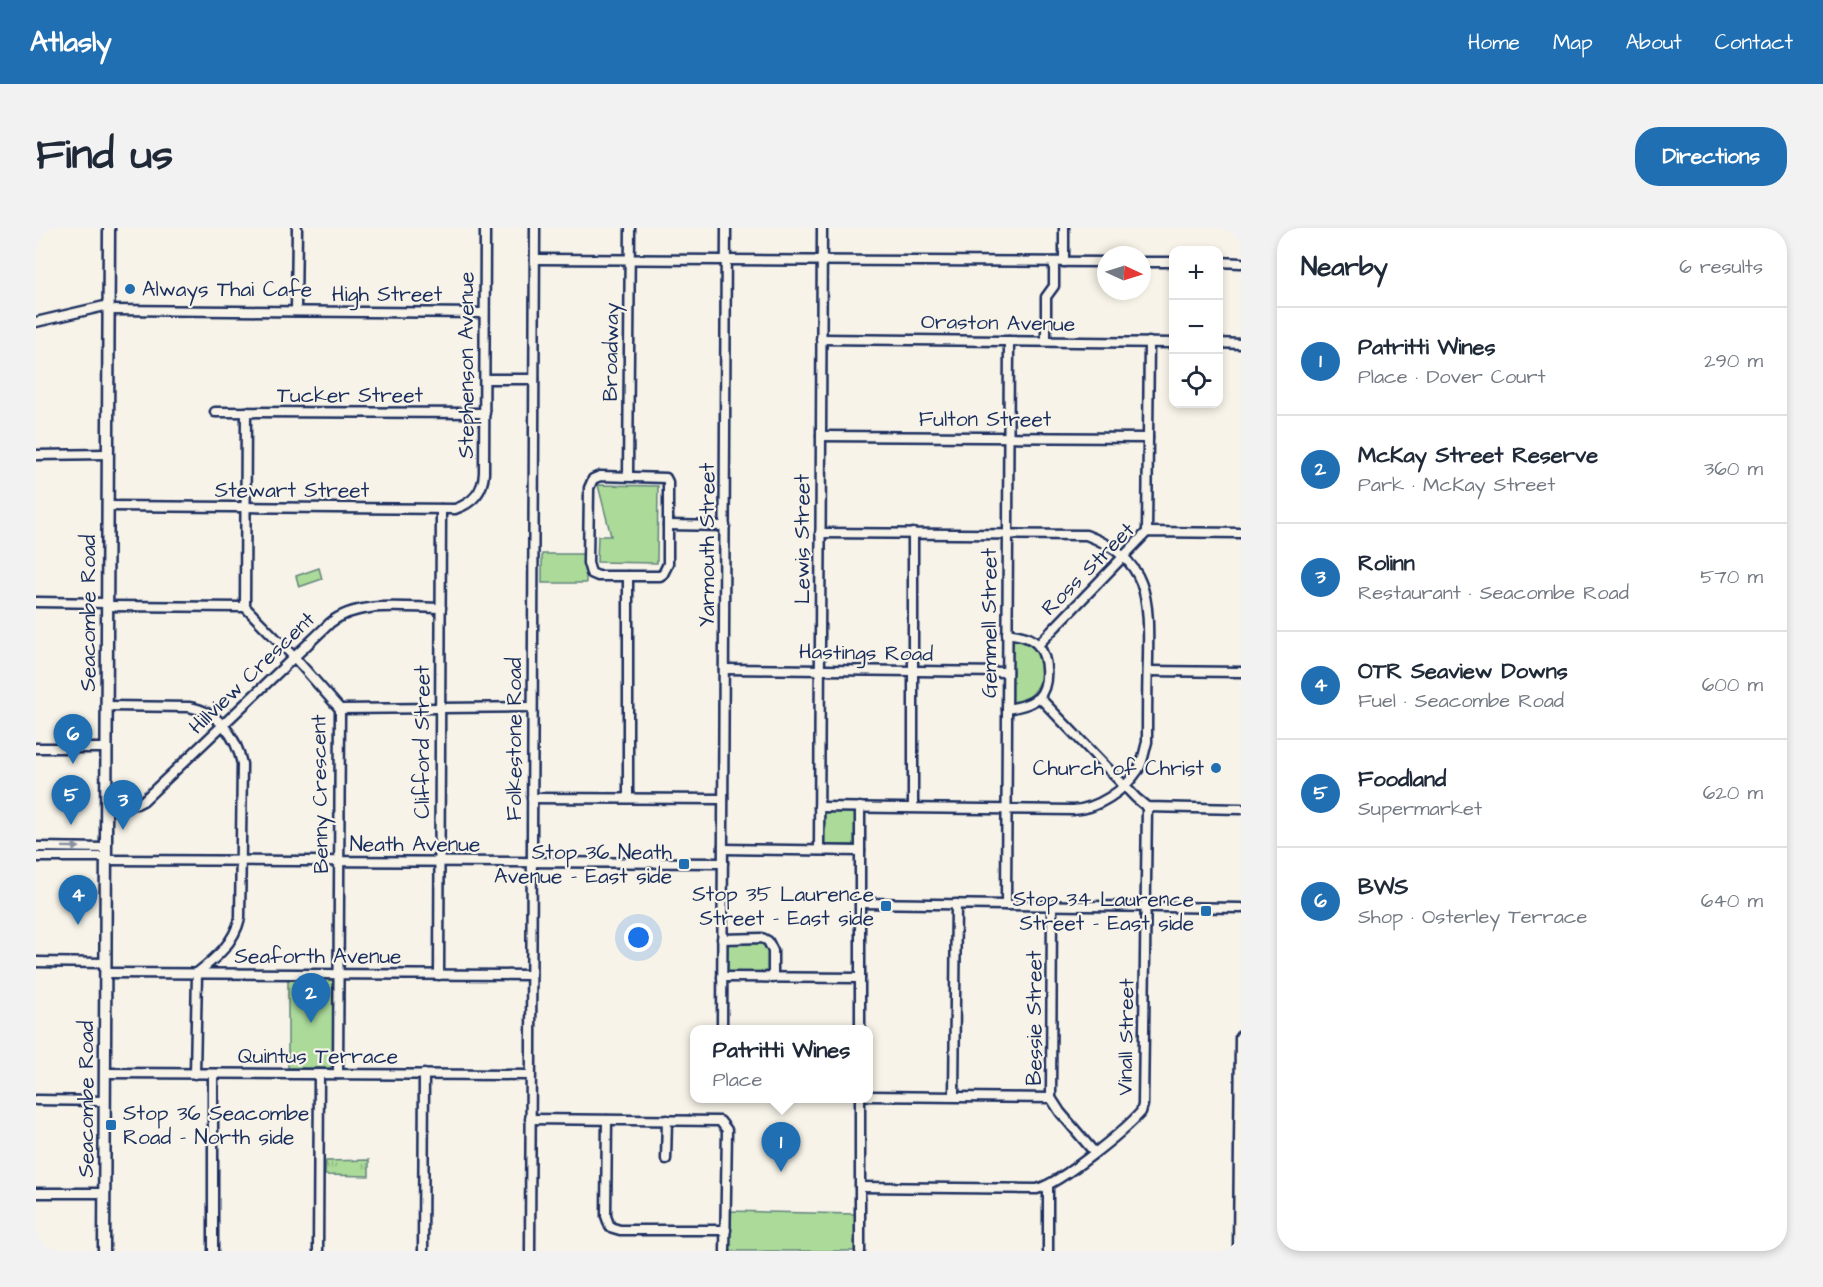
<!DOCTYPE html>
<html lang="en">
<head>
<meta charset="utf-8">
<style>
  :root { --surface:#fff; --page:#f2f2f3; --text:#1f2937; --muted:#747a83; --line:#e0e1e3; --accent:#1f6fb2 }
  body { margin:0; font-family:"Architects Daughter",sans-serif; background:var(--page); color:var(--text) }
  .controls { position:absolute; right:18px; top:18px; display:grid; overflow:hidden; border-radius:12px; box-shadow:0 3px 9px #0003 }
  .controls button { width:54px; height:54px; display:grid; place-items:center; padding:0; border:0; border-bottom:2px solid var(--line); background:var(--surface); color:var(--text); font:30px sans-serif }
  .compass { position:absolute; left:1061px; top:18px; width:54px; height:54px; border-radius:50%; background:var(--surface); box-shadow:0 3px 9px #0003; rotate:94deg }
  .you { position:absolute; left:603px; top:710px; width:21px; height:21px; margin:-15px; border:4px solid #fff; border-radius:50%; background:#1a73e8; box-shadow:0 0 0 9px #1a73e833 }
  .badge { display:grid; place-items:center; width:39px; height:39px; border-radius:50%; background:var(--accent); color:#fff; font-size:20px; font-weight:700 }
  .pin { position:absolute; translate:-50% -50px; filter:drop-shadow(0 2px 3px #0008) }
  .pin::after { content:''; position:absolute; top:32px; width:21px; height:18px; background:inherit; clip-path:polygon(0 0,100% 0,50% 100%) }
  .popup { position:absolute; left:654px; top:797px; width:183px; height:78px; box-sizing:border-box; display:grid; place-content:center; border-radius:12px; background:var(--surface); filter:drop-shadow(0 2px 4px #0005); font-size:20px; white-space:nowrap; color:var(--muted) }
  .popup b { font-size:22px; color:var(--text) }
  .popup::after { content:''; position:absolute; left:50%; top:100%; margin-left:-12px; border:12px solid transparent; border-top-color:var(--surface) }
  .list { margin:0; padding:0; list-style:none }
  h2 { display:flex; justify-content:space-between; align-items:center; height:78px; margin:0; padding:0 24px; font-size:26px }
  h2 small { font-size:20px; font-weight:400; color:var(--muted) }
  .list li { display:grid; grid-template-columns:39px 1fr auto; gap:18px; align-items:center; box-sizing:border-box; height:108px; padding:0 24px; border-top:2px solid var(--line) }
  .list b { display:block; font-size:22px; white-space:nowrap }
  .list p { margin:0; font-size:20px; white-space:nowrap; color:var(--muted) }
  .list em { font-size:20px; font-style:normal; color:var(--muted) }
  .icon { flex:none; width:33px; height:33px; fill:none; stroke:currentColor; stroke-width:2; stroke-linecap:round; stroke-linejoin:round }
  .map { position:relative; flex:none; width:1205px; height:1023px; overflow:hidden; border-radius:24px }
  header { display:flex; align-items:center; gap:36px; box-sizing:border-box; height:84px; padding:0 30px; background:var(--accent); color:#fff }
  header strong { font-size:28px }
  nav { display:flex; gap:33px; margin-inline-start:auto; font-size:21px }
  .intro { display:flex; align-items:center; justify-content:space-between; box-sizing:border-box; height:144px; padding:0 36px }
  h1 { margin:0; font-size:42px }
  .button { padding:15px 27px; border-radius:24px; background:var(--accent); color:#fff; font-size:21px; font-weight:700 }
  main { display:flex; gap:36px; padding:0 36px }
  aside { flex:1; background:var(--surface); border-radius:24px; box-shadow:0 3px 9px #0003 }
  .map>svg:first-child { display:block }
  .grass { fill:url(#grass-tufts); stroke:#63847c; stroke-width:1.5 }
  .park { fill:#abda99; stroke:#63847c; stroke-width:1.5 }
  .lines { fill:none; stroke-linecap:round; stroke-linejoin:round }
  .minor-casing { stroke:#1b2f5e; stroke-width:13 }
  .major-casing { stroke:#1b2f5e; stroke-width:15 }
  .minor { stroke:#f7f3e8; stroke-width:8 }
  .major { stroke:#f7f3e8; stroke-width:10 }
  .oneway { fill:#8991a3 }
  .poi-dot { fill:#1f6fb2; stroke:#f7f3e8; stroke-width:2 }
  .labels { text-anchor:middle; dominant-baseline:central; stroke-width:4.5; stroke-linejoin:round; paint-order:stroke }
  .poi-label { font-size:21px; fill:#1b2f5e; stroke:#f7f3e8; text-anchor:end }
  .street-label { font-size:21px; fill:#1b2f5e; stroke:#f7f3e8 }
</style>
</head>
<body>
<header>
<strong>Atlasly</strong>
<nav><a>Home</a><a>Map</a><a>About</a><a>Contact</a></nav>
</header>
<div class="intro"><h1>Find us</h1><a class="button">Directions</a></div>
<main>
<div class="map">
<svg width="1205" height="1023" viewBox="0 0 1205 1023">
  <defs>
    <pattern id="grass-tufts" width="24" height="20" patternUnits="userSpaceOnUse" patternTransform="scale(1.5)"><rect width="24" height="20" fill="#abda99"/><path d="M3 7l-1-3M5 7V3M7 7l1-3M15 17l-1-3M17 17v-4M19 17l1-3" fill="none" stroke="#93bb86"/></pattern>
  </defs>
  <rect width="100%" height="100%" fill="#f7f3e8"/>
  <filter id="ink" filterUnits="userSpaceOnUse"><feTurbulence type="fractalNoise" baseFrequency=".0167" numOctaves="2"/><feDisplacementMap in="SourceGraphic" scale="12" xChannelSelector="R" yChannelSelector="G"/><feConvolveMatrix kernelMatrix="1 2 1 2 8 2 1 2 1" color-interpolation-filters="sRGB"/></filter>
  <g filter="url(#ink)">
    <path class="grass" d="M333,932v16l-44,-1 1,-14z"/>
    <g class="park">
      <path d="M562,257l60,1 -1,77 -60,-1 1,-26h13z"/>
      <rect x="506" y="326" width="44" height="29"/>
      <path d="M283,340l3,11 -23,8 -3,-11z"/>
      <path d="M982,410c4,2 10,3 13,6 21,18 11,51 -13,59l-7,-2 1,-59 2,-3z"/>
      <path d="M788,583h28l5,5 -2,29h-32l-1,-32z"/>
      <path d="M724,714c11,6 10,20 7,31l-37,1 -3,-3 -2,-24 2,-3z"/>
      <path d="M252,750h41l4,3v84l-3,3h-42z"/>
      <path d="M691,983l128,3 1,37h-129z"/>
    </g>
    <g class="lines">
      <defs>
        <g id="minor">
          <path d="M1028,0v34"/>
          <path d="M499,31l571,3"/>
          <path d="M1106,34h32"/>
          <path d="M1182,34l23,1"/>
          <path d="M73,82l375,3"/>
          <path d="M260,83l1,-83"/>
          <path d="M0,94l73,-17"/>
          <path d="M785,111l353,4"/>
          <path d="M1010,113v-44l8,-11v-24"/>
          <path d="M1182,115l23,1"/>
          <path d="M449,151h49"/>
          <path d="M179,184l270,1"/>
          <path d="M785,208l327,2"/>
          <path d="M0,227l72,-1"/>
          <path d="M564,248l66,2 2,4v82l-5,10 -3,2h-62l-7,-3 -3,-10 1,-75 4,-9z"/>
          <path d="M592,248l2,-248"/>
          <path d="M72,278l347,3c18,-6 28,-17 29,-36l1,-245"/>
          <path d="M632,297l57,1"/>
          <path d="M1111,304l2,-190"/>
          <path d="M877,305v274"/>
          <path d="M592,348v222"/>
          <path d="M0,374l71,1"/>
          <path d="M71,378l138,1 49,50 46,52 -2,365"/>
          <path d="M209,379l1,-195"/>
          <path d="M1002,417l109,-113 94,1"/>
          <path d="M688,441l283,3"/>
          <path d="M1112,443l93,1"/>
          <path d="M1003,469l97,101 11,9 94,2"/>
          <path d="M71,478l82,1c30,5 47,29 53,57l-2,154c-6,25 -24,40 -43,55l-2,101"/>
          <path d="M304,481l192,-2"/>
          <path d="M971,481c11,-2 22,-4 31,-11 12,-12 10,-41 0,-53 -8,-9 -20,-10 -31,-12"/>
          <path d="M0,520h71"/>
          <path d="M496,570l191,1"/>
          <path d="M70,577l31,-1 6,-3 187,-178c28,-23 76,-15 111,-15"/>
          <path d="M783,579l254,3c24,-1 51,-19 65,-40 5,-8 6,-18 9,-28 0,-27 0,-55 1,-83 1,-60 2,-100 -62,-124l-266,-2"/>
          <path d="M0,619l70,1"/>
          <path d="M687,621l137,2"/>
          <path d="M783,622l3,-622"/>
          <path d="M0,629h70"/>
          <path d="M70,632l617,3"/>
          <path d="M824,675l381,5"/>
          <path d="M970,677l3,-564"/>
          <path d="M1016,678l-1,192 9,14 34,40"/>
          <path d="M686,711l40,-1 6,3 5,10v27"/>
          <path d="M0,734l70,1"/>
          <path d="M70,745l425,2"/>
          <path d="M403,747l2,-466"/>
          <path d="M686,749l138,1"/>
          <path d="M686,802l4,-802"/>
          <path d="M824,802v-223"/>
          <path d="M69,845l425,2"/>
          <path d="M832,868l183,2"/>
          <path d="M918,868l2,-192"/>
          <path d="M0,872l69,1"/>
          <path d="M494,891l190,2 7,9 -2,121"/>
          <path d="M571,892l-1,96 4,11 10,3h106"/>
          <path d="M630,931l1,-39"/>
          <path d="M824,959l177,2c25,-7 86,-57 104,-77l2,-7 4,-298"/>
          <path d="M0,965h69"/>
          <path d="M177,1023v-177"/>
          <path d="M282,1023l1,-177"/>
          <path d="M387,1023l1,-177"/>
          <path d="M494,1023l5,-1023"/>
          <path d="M824,1023v-153"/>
          <path d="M1012,1023v-65"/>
        </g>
        <g id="major">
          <path d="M68,1023l5,-1023"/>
          <path d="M1203,1023l2,-214"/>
        </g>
      </defs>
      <use href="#minor" class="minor-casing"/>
      <use href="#major" class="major-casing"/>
      <use href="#minor" class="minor"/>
      <use href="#major" class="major"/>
    </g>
    <defs><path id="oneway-solid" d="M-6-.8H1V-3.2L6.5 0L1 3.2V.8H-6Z" transform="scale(1.5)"/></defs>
    <use class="oneway" href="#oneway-solid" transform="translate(35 619) rotate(1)"/>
  </g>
  <g class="poi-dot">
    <circle cx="94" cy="61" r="6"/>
    <circle cx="1180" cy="540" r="6"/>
    <rect x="642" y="630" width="12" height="12" rx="3"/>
    <rect x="844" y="672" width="12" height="12" rx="3"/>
    <rect x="1164" y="677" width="12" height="12" rx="3"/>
    <rect x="69" y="891" width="12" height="12" rx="3"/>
  </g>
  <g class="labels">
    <g class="poi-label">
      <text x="106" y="61" text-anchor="start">Always Thai Cafe</text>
      <text x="1168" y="540">Church of Christ</text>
      <text x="636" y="624">Stop 36 Neath<tspan x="636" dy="24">Avenue - East side</tspan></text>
      <text x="838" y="666">Stop 35 Laurence<tspan x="838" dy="24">Street - East side</tspan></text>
      <text x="1158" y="671">Stop 34 Laurence<tspan x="1158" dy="24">Street - East side</tspan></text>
      <text x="87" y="885" text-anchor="start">Stop 36 Seacombe<tspan x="87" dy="24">Road - North side</tspan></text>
    </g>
    <g class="street-label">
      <text x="351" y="66">High Street</text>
      <text transform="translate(962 95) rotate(1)">Oraston Avenue</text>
      <text transform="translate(575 124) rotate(-89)">Broadway</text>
      <text transform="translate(430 137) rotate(-90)">Stephenson Avenue</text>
      <text x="314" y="167">Tucker Street</text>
      <text x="949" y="191">Fulton Street</text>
      <text x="256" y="262">Stewart Street</text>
      <text transform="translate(766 311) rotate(-90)">Lewis Street</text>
      <text transform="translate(671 317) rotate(-90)">Yarmouth Street</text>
      <text transform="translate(1052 341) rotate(-45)">Ross Street</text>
      <text transform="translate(52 385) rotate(-90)">Seacombe Road</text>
      <text transform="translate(953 395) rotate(-90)">Gemmell Street</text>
      <text transform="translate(830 425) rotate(1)">Hastings Road</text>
      <text transform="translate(216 445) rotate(-44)">Hillview Crescent</text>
      <text transform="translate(478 511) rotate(-90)">Folkestone Road</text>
      <text transform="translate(386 514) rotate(-90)">Clifford Street</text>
      <text transform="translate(284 566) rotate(-91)">Benny Crescent</text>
      <text x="379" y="616">Neath Avenue</text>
      <text x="282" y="728">Seaforth Avenue</text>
      <text transform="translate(998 790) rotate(-90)">Bessie Street</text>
      <text transform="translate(1090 809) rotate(-89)">Vinall Street</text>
      <text x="282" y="828">Quintus Terrace</text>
      <text transform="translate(50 871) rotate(-90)">Seacombe Road</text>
    </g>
  </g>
</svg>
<div class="controls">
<button>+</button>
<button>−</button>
<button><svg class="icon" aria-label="locate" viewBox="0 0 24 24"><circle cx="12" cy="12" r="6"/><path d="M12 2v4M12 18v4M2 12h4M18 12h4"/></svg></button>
</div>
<svg class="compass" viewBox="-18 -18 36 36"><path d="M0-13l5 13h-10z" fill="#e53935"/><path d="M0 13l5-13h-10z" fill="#747a83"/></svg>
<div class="you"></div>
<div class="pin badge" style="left:745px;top:944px">1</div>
<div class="popup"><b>Patritti Wines</b>Place</div>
<div class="pin badge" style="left:275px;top:795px">2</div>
<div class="pin badge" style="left:87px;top:602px">3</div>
<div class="pin badge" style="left:42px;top:697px">4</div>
<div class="pin badge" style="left:35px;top:597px">5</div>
<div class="pin badge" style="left:37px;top:536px">6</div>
</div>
<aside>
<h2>Nearby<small>6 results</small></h2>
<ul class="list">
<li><span class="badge">1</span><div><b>Patritti Wines</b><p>Place · Dover Court</p></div><em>290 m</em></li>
<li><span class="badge">2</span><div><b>McKay Street Reserve</b><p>Park · McKay Street</p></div><em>360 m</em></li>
<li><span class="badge">3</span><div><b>Rolinn</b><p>Restaurant · Seacombe Road</p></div><em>570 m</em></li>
<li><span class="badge">4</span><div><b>OTR Seaview Downs</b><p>Fuel · Seacombe Road</p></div><em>600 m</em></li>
<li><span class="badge">5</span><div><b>Foodland</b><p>Supermarket</p></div><em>620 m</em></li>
<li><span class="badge">6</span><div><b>BWS</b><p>Shop · Osterley Terrace</p></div><em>640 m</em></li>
</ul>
</aside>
</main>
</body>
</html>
